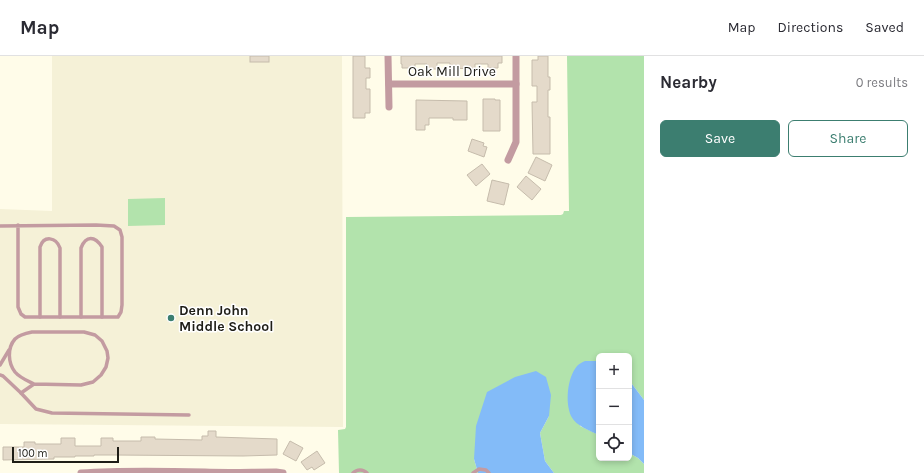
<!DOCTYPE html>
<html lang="en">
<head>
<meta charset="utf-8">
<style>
  :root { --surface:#fff; --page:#f7f7f7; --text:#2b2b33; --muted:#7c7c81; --line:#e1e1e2; --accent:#3c7e70 }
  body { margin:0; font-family:Karla,sans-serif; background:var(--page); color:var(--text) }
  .controls { position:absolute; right:12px; bottom:12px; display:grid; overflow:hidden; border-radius:6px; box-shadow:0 2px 6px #0003 }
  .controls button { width:36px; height:36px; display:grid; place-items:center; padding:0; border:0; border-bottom:1px solid var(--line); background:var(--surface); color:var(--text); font:20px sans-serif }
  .scale { position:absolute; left:12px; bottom:10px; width:107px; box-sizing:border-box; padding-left:4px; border:2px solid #1e1d16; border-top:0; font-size:11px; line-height:14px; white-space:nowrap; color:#1e1d16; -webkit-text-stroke:3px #fff; paint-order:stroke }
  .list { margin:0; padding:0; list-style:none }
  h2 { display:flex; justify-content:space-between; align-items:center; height:52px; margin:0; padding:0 16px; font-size:17px }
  h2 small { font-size:13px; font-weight:400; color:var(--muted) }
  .actions { display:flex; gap:8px; padding:12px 16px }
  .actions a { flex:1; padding:9px 0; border:1px solid var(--accent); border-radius:6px; text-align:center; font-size:14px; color:var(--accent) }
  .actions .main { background:var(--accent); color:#fff }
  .icon { flex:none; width:22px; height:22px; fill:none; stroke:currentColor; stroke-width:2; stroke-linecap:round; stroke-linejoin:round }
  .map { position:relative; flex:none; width:644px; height:417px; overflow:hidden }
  header { display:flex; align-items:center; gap:24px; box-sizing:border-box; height:56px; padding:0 20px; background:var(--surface); border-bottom:1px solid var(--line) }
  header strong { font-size:19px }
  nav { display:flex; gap:22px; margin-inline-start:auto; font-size:14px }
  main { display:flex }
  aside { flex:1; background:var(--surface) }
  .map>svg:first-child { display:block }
  .built { fill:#f5f1d7 }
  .green { fill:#b2e3ac }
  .water { fill:#83bbf8 }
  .building { fill:#e4daca; stroke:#c6bcac }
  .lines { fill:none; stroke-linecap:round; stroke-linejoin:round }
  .service { stroke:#c39ba1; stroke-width:3.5 }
  .minor { stroke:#c39ba1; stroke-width:7 }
  .poi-dot { fill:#3c7e70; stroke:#fff; stroke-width:1.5 }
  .labels { text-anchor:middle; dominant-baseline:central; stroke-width:3; stroke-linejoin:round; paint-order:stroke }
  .street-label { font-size:14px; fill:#1e1d16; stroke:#fff }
  .poi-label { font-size:14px; font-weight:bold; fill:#1e1d16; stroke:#fff; text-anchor:start }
</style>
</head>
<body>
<header>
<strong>Map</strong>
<nav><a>Map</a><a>Directions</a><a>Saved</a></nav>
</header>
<main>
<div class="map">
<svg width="644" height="417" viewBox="0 0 644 417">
  <rect width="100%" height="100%" fill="#fffce9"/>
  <path class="built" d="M52,0h290l1,371 -343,-3v-215l52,2z"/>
  <g class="green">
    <path d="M567,0h77v344l-15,-20v-24h-30v5h-14l-5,65 19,9v23h30v-5l9,5 6,6v9h-90l-9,-12 -5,-28 9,-17 -75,43 4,14h-139l-1,-43 7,-1 1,-2v-210l215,-2 2,-1 1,-3h5z"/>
    <path d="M165,142v27l-37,1v-27z"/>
  </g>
  <g class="water">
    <path d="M585,305h14v74c-9,-4 -23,-9 -28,-19 -6,-13 -4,-38 6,-50 2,-2 5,-4 8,-5z"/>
    <path d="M536,315l10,6 5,18 -2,21 -9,17 5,28 9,12h-76l-4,-14 2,-33 11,-34 28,-15z"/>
    <path d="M629,324l15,20v64l-6,-6 -9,-5z"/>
  </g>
  <g class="building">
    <rect x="250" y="0" width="19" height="6"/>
    <path d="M353,0h12v12h5v10h-4v11h4v24h-5v5h-12z"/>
    <path d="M401,0h101v7h-4v5h-10v-4h-13v5l-25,-1v-5h-13v6h-10v-5h-12v4h-13v-4h-1z"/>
    <path d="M538,0h10v21h2v13h-2v27h2v37h-17l-1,-52h5v-16h-5v-26h6z"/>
    <path d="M483,43h12v1h5v31h-17z"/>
    <path d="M416,44l51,1v19h-14v-2h-24v7h-4v5h-9z"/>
    <path d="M472,83l12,4 -1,3 4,1 -3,10 -16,-6z"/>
    <path d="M536,101l16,8 -7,16 -17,-8z"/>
    <path d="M482,108l8,10 -14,12 -9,-11z"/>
    <path d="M526,120l15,13 -9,11 -15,-13z"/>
    <path d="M492,124l17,4 -5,21 -17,-4z"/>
    <path d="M208,375h8v6l61,2v16l-34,1 -130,-1h-19v1h-19v1h-21v2l-51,1v-13h21v-5h11v2h26v-6h14v8h26v-8h12v3h28v-4h14v2l47,1v-4h6z"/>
    <path d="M290,385l13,7 -7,13 -13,-7z"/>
    <path d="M317,395l8,12 -11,7 -2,-3 -5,3 -6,-8z"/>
  </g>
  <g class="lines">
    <g class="service">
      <path d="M0,170l96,-1 18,1 6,4 2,7v68l-1,7 -3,5h-93l-4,-3 -3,-7v-82"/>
      <path d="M40,261v-70c4,-12 16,-10 20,1v69"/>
      <path d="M81,261v-69c5,-13 14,-12 21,-1v70"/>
      <path d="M0,309l9,-15"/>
      <path d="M0,319l3,1 18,17 15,16 16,4 137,2"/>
      <path d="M21,337l13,-9 47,1 12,-3 8,-7 5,-8 2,-9 -1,-7 -5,-10 -7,-6 -11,-3h-52c-5,1 -13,3 -17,7 -8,9 -7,24 0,33 5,6 13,9 19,12"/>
      <path d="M353,417c4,-4 10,-4 14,0"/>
      <path d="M473,417l6,-4 7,1 3,3"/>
    </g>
    <g class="minor">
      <path d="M388,0l1,51"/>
      <path d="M389,28h127"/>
      <path d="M508,104l8,-18v-86"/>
      <path d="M81,417c41,-3 83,-2 124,-1 23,1 47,0 71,0l7,1"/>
    </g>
  </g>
  <circle class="poi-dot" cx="171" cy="262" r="4"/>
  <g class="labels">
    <g class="street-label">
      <text x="452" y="15">Oak Mill Drive</text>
    </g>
    <g class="poi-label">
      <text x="179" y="254">Denn John<tspan x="179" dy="16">Middle School</tspan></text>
    </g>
  </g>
</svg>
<div class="controls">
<button>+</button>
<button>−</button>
<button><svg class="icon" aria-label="locate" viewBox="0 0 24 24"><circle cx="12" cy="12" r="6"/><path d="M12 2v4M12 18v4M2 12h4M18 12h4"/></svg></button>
</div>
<div class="scale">100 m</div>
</div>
<aside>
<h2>Nearby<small>0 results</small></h2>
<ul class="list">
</ul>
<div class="actions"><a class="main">Save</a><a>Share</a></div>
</aside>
</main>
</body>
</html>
